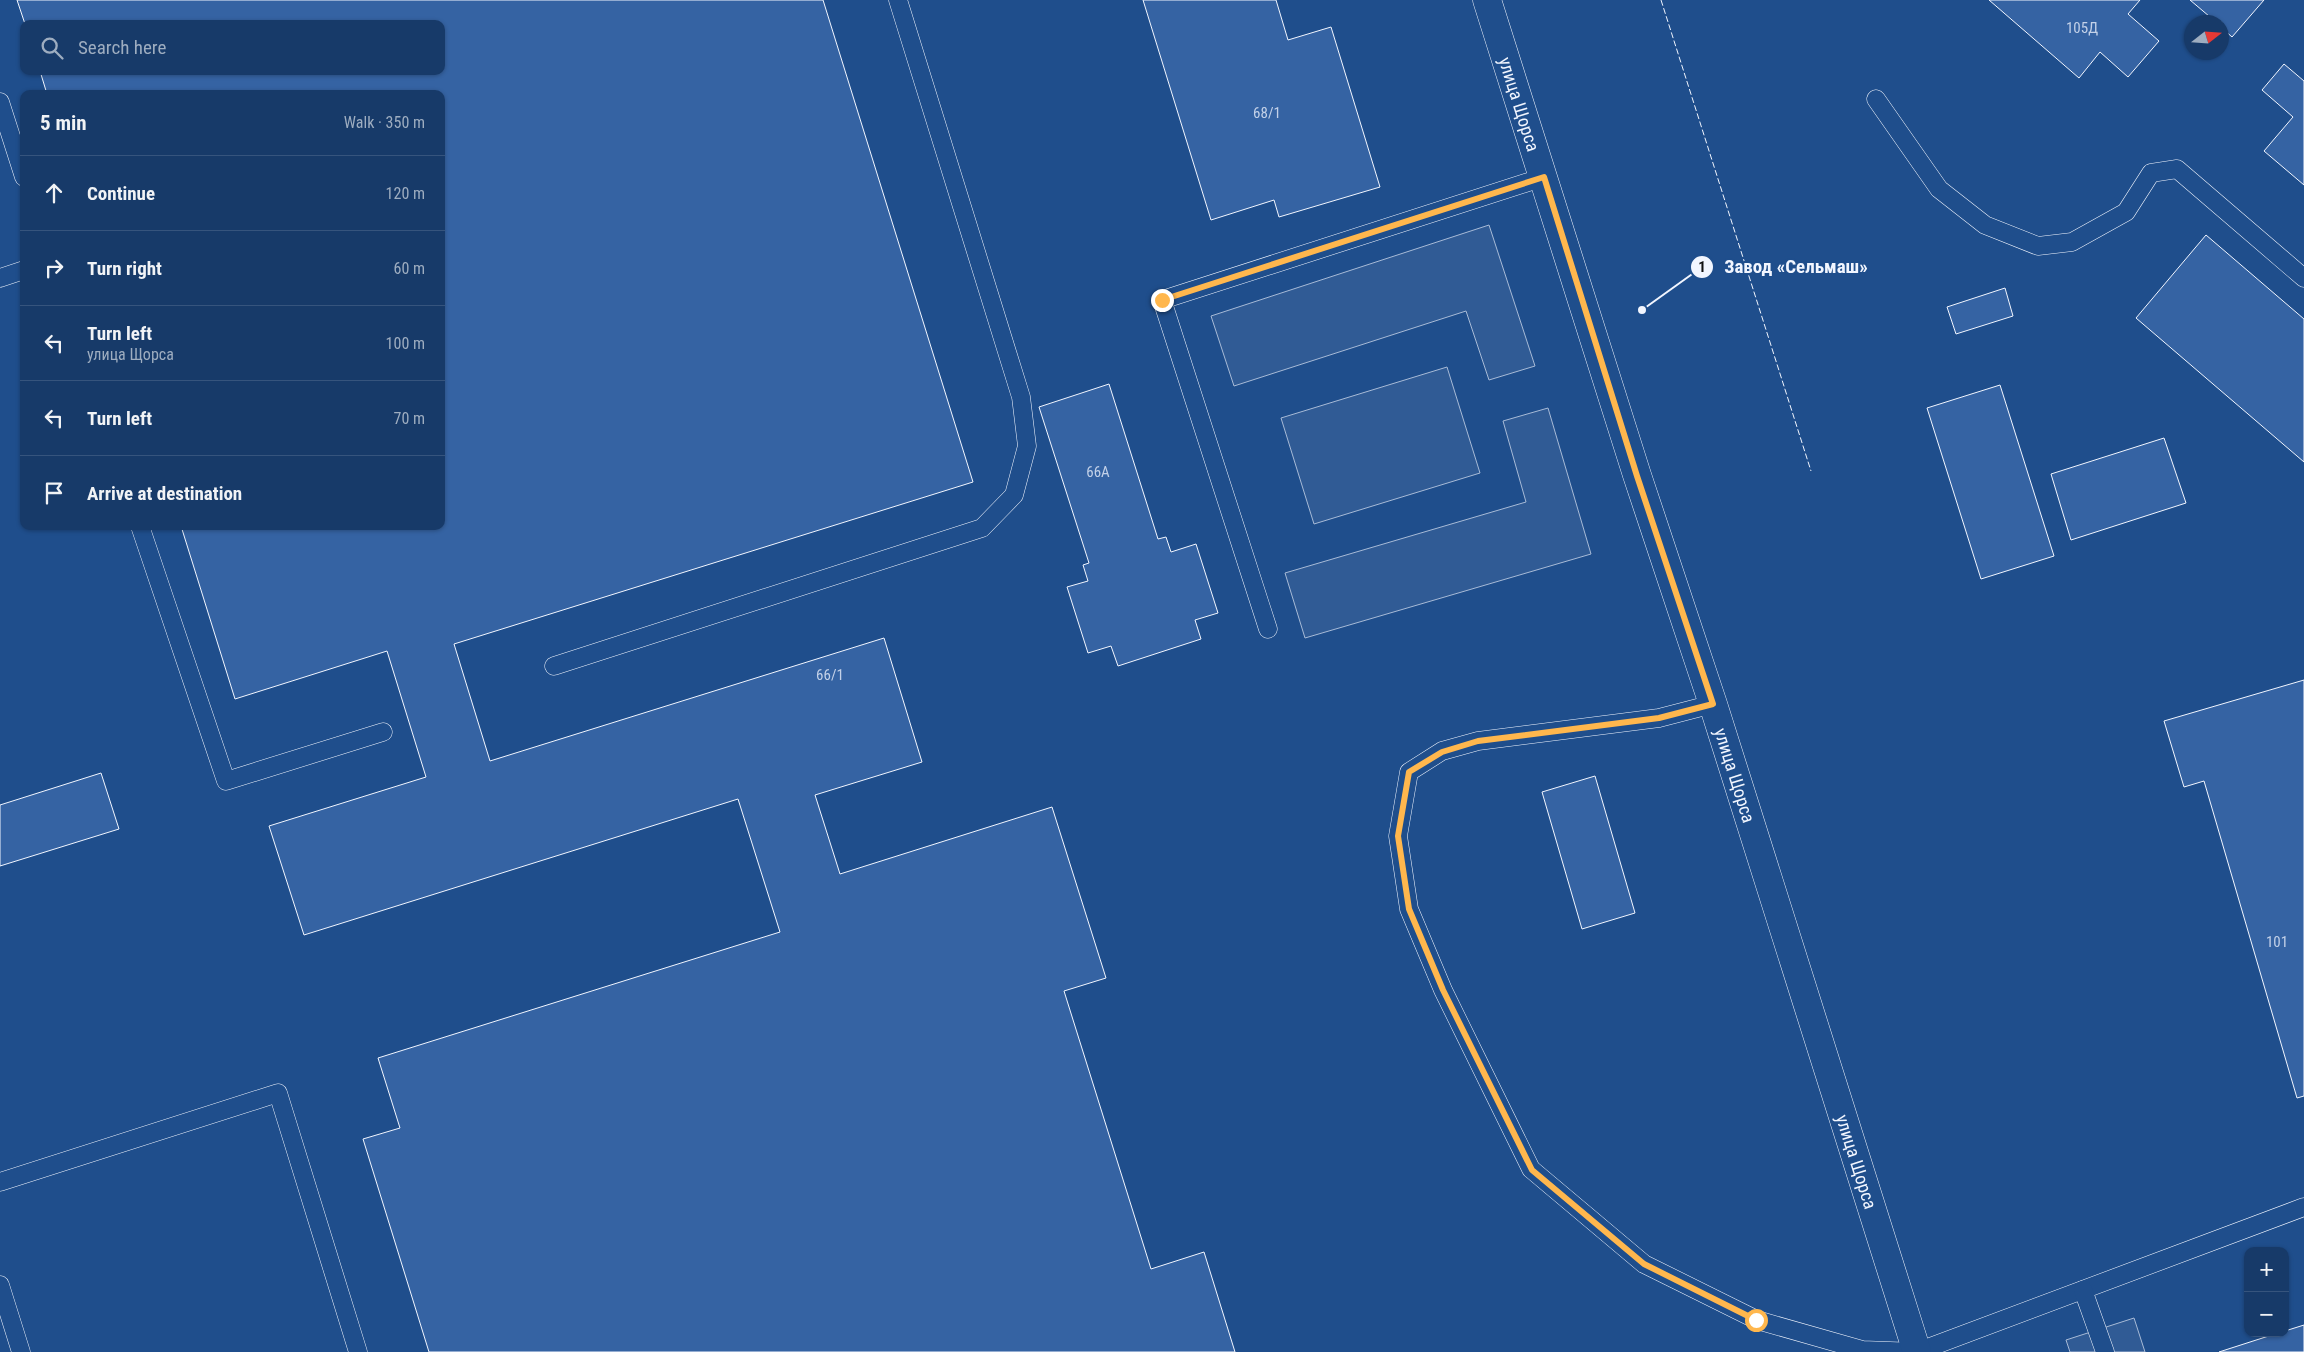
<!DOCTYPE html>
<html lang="en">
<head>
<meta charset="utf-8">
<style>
  :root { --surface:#173a69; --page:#20416f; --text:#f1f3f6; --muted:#9eadc0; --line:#36547d }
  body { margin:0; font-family:"Roboto Condensed",sans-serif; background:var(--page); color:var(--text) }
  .controls { position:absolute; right:15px; bottom:15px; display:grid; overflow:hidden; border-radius:10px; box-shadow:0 1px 4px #0004 }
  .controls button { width:45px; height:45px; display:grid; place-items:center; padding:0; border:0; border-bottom:1px solid var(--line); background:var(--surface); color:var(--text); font:25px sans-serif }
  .compass { position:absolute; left:2184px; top:15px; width:45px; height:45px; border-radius:50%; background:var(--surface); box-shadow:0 1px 4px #0004; rotate:73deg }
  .stop { position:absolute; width:15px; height:15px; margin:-11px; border:4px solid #ffb74d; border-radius:50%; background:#fff }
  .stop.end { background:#ffb74d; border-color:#fff; box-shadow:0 1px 5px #0008 }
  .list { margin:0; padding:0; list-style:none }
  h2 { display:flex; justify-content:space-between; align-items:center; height:65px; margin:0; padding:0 20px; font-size:21px }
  h2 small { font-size:16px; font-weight:400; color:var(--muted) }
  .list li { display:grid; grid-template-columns:32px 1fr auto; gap:15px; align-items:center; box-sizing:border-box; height:75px; padding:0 20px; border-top:1px solid var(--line) }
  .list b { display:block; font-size:19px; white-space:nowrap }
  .list p { margin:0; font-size:16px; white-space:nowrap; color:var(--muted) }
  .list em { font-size:16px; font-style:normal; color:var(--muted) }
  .icon { flex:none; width:28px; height:28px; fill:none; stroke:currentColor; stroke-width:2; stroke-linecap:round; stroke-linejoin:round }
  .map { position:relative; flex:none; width:2304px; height:1352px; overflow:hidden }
  .search { position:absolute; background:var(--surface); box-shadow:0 1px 4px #0004; left:20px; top:20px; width:425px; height:55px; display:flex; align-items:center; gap:12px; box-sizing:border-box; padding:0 18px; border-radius:10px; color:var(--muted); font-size:19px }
  .panel { position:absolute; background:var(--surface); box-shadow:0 1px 4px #0004; left:20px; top:90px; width:425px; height:440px; border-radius:10px }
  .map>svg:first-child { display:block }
  .built { fill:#305b95; stroke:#a8bbd7 }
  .building { fill:#3563a3; stroke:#f2f6ff }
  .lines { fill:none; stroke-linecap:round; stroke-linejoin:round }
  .service-casing { stroke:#f2f6ff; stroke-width:19 }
  .primary-casing { stroke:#f2f6ff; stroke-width:29 }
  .service { stroke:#1f4e8c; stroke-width:18 }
  .primary { stroke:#1f4e8c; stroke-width:28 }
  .fence { stroke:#f2f6ff; stroke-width:1; stroke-dasharray:6 2.5; stroke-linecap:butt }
  .route { stroke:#ffb74d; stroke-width:6 }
  .labels { text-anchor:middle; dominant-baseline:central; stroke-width:4; stroke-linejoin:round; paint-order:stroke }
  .number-label { font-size:15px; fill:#c3d1e8 }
  .street-label { font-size:18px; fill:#f2f6ff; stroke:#1f4e8c }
  .leader { fill:none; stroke:#f2f6ff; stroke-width:2 }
  .callout-dot { fill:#f2f6ff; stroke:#1f4e8c; stroke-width:2 }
  .mark-label { font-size:15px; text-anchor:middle; font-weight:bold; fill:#111 }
  .callout-label { font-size:19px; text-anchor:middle; font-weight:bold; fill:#f2f6ff; stroke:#1f4e8c; stroke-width:4; stroke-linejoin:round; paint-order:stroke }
</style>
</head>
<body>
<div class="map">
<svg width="2304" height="1352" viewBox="0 0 2304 1352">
  <rect width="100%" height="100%" fill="#1f4e8c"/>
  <g class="built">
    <path d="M1489,225l46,141 -46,14 -23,-69 -232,75 -23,-70z"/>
    <path d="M1447,367l33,106 -166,51 -33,-106z"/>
    <path d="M1548,408l43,146 -286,84 -20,-65 241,-71 -23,-81z"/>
    <path d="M2134,1318l11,34h-75l-4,-12z"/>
  </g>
  <g class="building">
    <path d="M17,0h806l150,482 -519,162 36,117 394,-123 38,124 -107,33 25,79 212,-67 54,171 -42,13 87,278 53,-17 31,100h-806l-66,-213 37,-11 -22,-70 402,-126 -42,-133 -434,136 -35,-109 157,-49 -39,-126 -152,48 -54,-173h260v-432h-394l-7,-23h401v-47h-416z"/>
    <path d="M1143,0h133l12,40 43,-13 49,160 -101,30 -5,-17 -63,20z"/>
    <path d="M1989,0h151l-12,14 31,27 -31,36 -28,-25 -21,26z"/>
    <path d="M2190,0h74l-32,37 -10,-9v-6h-6z"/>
    <path d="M2284,64l20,17v104l-40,-34 29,-34 -31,-27z"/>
    <path d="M2206,235l98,84v143l-168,-144z"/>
    <path d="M2005,288l8,28 -57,18 -9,-27z"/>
    <path d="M1109,384l49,155 8,-2 5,15 25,-8 22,69 -23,7 6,19 -83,27 -7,-20 -23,7 -21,-66 21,-6 -5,-16 6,-2 -50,-156z"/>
    <path d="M2000,385l54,171 -73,23 -54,-171z"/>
    <path d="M2164,438l22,65 -115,37 -20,-66z"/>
    <path d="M2304,680v416l-7,2 -93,-317 -20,6 -20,-66z"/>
    <path d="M101,773l18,56 -119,37v-61z"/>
    <path d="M1595,776l40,137 -53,16 -40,-137z"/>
    <path d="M2304,1325v27h-85l59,-19h7v-2z"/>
  </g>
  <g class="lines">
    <defs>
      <g id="service">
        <path d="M1876,99l63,90 46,36 53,21 34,-4 54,-30 25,-39 26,-4 127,109"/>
        <path d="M0,102l24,75"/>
        <path d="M0,278l24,-8"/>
        <path d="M140,526l86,255 157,-49"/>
        <path d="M1268,629l-106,-329 382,-123"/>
        <path d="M554,666l428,-138 32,-33 13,-49 -6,-49 -123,-397"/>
        <path d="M1713,704l-54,14 -181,23 -36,10 -33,21 -11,64 11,73 34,81 88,179 113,95 113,56 105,30 55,2 387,-145"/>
        <path d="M0,1182l278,-89 80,259"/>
        <path d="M0,1285l21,67"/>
        <path d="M2083,1290l22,62"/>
      </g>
      <g id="primary">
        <path id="s1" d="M1487,0l150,475 76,229 204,648"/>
      </g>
    </defs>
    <use href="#service" class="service-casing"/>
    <use href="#primary" class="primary-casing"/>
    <use href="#service" class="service"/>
    <use href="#primary" class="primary"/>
    <path class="fence" d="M1661,0l150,471"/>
  </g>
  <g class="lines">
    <path class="route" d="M1162,300l382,-123 93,299 76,228 -54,14 -181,23 -36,11 -33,20 -11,64 11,73 34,81 89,180 112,94 112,56"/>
  </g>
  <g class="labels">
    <g class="number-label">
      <text x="2082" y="28">105Д</text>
      <text x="1267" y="113">68/1</text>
      <text x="1098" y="472">66А</text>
      <text x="830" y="675">66/1</text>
      <text x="2277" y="942">101</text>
    </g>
    <g class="street-label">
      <text stroke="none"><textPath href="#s1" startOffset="109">улица Щорса</textPath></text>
      <text stroke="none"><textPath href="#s1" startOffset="814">улица Щорса</textPath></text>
      <text stroke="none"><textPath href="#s1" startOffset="1219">улица Щорса</textPath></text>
    </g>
  </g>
  <path class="leader" d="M1642 310L1702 267"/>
  <g class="callout-dot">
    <circle cx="1642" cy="310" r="5"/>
    <circle cx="1702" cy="267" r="12"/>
  </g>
  <g class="mark-label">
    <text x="1702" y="272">1</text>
  </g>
  <g class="callout-label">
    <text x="1796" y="273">Завод «Сельмаш»</text>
  </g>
</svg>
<div class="controls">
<button>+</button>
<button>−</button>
</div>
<svg class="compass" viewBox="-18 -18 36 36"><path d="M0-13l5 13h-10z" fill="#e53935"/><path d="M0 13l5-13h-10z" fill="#9eadc0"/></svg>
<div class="stop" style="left:1756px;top:1320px"></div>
<div class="stop end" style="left:1162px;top:300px"></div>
<div class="search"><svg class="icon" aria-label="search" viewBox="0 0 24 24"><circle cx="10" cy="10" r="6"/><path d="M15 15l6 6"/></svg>Search here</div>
<section class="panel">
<h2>5 min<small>Walk · 350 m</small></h2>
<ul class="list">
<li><svg class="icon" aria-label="ahead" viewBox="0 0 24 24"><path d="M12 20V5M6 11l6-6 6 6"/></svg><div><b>Continue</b></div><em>120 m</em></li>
<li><svg class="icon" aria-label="right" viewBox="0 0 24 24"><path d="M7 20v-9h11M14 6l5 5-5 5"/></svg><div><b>Turn right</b></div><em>60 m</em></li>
<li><svg class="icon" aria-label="left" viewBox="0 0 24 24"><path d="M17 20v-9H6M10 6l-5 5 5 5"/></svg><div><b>Turn left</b><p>улица Щорса</p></div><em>100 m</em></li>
<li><svg class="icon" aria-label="left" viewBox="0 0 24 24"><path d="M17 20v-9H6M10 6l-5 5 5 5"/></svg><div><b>Turn left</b></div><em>70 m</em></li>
<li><svg class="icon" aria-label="arrive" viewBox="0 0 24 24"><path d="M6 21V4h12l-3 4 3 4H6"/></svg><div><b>Arrive at destination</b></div></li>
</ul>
</section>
</div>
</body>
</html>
